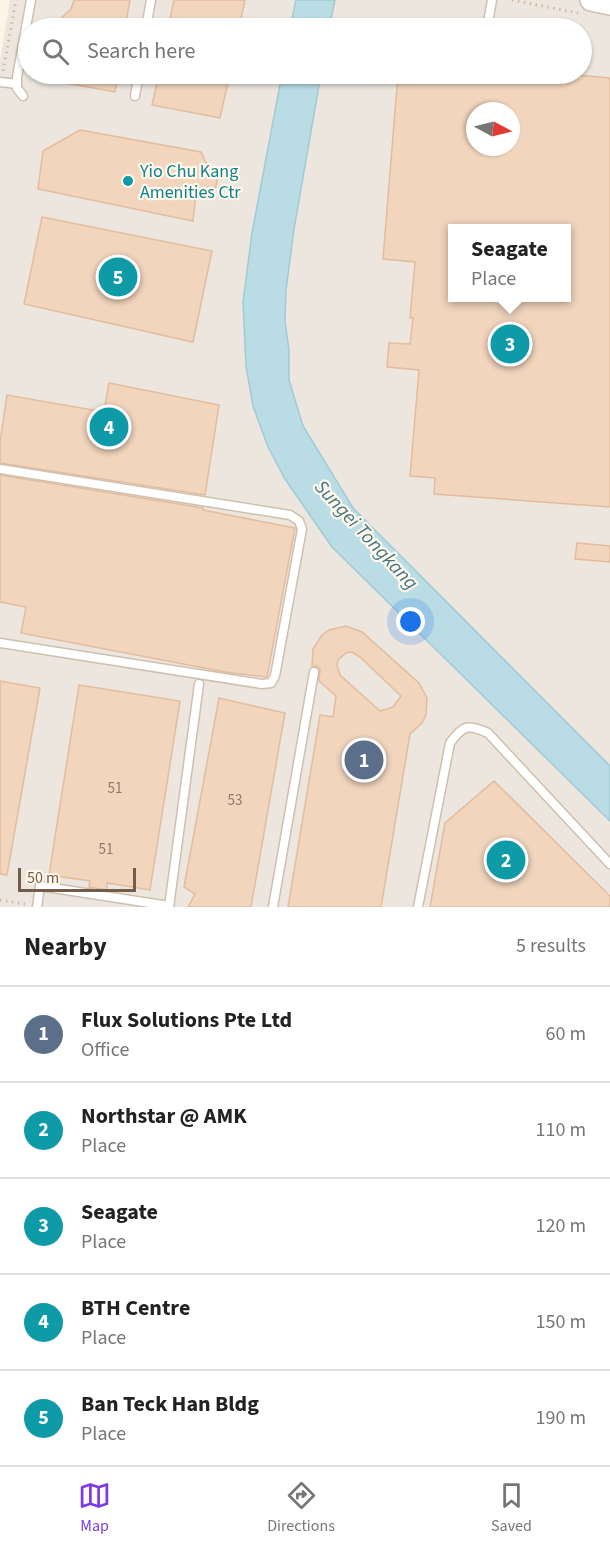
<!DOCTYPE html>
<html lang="en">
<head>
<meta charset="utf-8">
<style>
  :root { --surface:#fff; --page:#f6f6f6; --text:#222; --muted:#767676; --line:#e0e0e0; --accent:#7c3aed }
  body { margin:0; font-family:"Source Sans 3",sans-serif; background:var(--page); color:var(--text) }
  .compass { position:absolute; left:466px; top:102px; width:54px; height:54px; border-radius:50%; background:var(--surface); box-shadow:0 2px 4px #0004; rotate:97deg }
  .scale { position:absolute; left:18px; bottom:15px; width:118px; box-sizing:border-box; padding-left:6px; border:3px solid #745c4a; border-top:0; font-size:16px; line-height:21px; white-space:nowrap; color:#745c4a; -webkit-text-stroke:4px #fff8eb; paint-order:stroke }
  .you { position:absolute; left:411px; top:622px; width:21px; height:21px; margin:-15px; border:4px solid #fff; border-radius:50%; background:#1a73e8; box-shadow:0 0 0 9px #1a73e833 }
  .badge { display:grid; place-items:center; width:39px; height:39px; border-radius:50%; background:var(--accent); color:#fff; font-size:20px; font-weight:700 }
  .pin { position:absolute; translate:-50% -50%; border:3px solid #fff; box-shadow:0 2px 6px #0006 }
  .popup { position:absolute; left:448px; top:224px; width:123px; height:78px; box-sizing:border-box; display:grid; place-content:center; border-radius:0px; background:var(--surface); filter:drop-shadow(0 2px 4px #0005); font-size:20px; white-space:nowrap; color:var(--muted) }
  .popup b { font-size:22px; color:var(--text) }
  .popup::after { content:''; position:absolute; left:50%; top:100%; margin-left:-12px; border:12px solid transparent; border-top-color:var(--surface) }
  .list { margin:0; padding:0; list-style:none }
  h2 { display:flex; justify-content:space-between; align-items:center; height:78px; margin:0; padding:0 24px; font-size:26px }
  h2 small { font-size:20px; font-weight:400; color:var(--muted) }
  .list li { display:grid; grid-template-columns:39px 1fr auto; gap:18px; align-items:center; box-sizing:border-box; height:96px; padding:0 24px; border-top:2px solid var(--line) }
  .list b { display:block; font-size:22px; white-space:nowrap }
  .list p { margin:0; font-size:20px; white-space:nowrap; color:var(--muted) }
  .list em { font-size:20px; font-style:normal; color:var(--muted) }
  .icon { flex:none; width:33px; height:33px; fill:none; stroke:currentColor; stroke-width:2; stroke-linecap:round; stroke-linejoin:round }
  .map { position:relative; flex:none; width:610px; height:907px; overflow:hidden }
  .search { position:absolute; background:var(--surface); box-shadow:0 2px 4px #0004; left:18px; right:18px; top:18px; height:66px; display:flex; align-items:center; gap:15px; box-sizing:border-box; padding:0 21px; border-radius:33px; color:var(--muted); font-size:22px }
  .sheet { height:558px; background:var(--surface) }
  nav { display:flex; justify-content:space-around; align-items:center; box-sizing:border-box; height:84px; border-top:2px solid var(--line); background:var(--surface); font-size:16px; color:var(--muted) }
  nav a { display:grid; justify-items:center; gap:3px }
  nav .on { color:var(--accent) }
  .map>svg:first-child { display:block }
  .industrial { fill:#ece6df; fill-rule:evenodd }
  .water { fill:#b9dce5; stroke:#a0cad6; stroke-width:1.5 }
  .building { fill:#f1d5bd; stroke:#e3bc9d; stroke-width:1.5; fill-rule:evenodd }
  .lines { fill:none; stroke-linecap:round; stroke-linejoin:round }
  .service-casing { stroke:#cfbfae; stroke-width:11 }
  .tertiary-casing { stroke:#cfbfae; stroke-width:24 }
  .path { stroke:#d5b8a0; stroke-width:3; stroke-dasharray:1.5 4.5; stroke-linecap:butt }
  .service { stroke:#fff; stroke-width:8 }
  .tertiary { stroke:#fff; stroke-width:21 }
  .culture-dot { fill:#0f9aa8; stroke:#fff8eb; stroke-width:2 }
  .labels { text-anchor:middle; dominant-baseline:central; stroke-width:4.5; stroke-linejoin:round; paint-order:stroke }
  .number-label { font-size:15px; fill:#937a67 }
  .culture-label { font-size:18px; fill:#0d838f; stroke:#fff8eb; text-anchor:start }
  .water-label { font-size:20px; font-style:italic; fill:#457887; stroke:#fff8eb }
</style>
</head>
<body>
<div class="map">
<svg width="610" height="907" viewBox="0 0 610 907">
  <rect width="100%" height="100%" fill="#fcf4e4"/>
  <path class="industrial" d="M10,0h600v907h-610v-846zM28,28h554v46h-554zM475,111h36v36h-36zM453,228h114v70h-114z"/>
  <g class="water">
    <path d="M296,0h39l-6,28h-39z"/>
    <path d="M282,74h39l-27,155 -8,61 -1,31 4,29v30l14,46 50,82 257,258v55l-278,-274 -47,-68 -17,-32 -15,-41 -7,-40 -3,-64 9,-69z"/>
  </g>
  <g class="building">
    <path d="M74,0h56l-5,28h-75l21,-19z"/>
    <path d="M174,0h71l-6,28h-71z"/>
    <path d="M49,74h69l-3,18 -66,-12z"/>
    <path d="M159,74h71l-10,44 -68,-13z"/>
    <path d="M398,74h178l-1,1 35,3v429l-176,-13 1,-16 -25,-2 9,-106 -32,-3 2,-24 21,1 3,-26h-3l5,-56 -32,-3zM475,111h36v36h-36zM453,228h114v69h-114z"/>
    <path d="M80,130l121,22 8,17 10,4 -6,25 -17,-4 -3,27 -155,-32 5,-38z"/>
    <path d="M42,217l170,34 -19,91 -169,-38z"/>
    <path d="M109,383l110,22 -14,90 -205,-32v-21l7,-47 97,17z"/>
    <path d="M0,475l203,33v2l92,18 -28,149 -42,-5 -204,-39 5,-26 -26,-5z"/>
    <path d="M577,543l33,3v16l-35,-3z"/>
    <path d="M346,626l16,6 57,51 8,15 -1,17 -4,8 -12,11 -29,173h-93l32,-192 13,2 3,-21 -17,-15 1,-12 -4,-3h-4l1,-17 9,-14 7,-5zM352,652l8,5 41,39 -8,11 -13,4 -40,-36 -3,-10 1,-5 8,-7z"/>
    <path d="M0,681l40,7 -33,187 -7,-1z"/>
    <path d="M79,685l101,16 -30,189 -43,-7v7l-18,-3 1,-6 -41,-6z"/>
    <path d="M219,698l66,15 -34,194h-63l7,-13 -11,-7z"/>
    <path d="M494,781l116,115v11h-180l15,-84z"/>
  </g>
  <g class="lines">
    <defs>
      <g id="service">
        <path d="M146,28l5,-28"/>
        <path d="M487,28l5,-28"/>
        <path d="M0,82l17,2"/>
        <path d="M23,96l-6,-8v-11l14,-77"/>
        <path d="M135,96l4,-22"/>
        <path d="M0,469l290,46 9,6 3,8 -27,147 -4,7 -9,1 -262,-41"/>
        <path d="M37,907l3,-21 129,20"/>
        <path d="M169,907l30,-223"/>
        <path d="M273,907l41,-235"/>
        <path d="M418,907l32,-164c13,-18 18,-19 38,-10l122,131"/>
      </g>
      <path id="tertiary" d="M591,0l19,4"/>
    </defs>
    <use href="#service" class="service-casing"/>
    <use href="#tertiary" class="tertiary-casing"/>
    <g class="path">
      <path d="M512,0l66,13"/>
      <path d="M3,71l13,-71"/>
      <path d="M0,900l25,4"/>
    </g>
    <use href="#service" class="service"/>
    <use href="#tertiary" class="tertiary"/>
  </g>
  <circle class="culture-dot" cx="128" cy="181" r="6"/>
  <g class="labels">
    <g class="number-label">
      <text x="115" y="788">51</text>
      <text x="235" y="800">53</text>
      <text x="106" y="849">51</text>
    </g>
    <g class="culture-label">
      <text x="140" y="171">Yio Chu Kang<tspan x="140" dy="21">Amenities Ctr</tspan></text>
    </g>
    <g class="water-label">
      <text transform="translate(366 535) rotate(47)">Sungei Tongkang</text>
    </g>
  </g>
</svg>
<svg class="compass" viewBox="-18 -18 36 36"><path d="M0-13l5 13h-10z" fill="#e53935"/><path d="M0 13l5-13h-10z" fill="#767676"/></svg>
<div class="scale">50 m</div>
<div class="you"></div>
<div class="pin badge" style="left:364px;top:760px;background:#5c6f8a">1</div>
<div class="pin badge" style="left:506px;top:860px;background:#0f9aa8">2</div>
<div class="pin badge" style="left:510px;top:344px;background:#0f9aa8">3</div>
<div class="popup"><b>Seagate</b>Place</div>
<div class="pin badge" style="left:109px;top:427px;background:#0f9aa8">4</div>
<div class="pin badge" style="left:118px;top:277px;background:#0f9aa8">5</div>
<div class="search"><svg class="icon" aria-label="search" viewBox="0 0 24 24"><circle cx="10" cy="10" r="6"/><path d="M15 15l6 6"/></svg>Search here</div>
</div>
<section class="sheet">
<h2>Nearby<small>5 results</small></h2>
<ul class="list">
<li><span class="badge" style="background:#5c6f8a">1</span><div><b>Flux Solutions Pte Ltd</b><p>Office</p></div><em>60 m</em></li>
<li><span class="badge" style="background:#0f9aa8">2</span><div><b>Northstar @ AMK</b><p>Place</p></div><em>110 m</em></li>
<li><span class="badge" style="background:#0f9aa8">3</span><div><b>Seagate</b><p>Place</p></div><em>120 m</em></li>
<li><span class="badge" style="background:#0f9aa8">4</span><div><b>BTH Centre</b><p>Place</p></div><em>150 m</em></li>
<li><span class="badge" style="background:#0f9aa8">5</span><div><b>Ban Teck Han Bldg</b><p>Place</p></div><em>190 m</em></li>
</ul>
</section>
<nav>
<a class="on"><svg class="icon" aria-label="map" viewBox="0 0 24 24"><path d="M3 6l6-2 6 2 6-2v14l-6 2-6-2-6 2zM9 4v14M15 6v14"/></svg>Map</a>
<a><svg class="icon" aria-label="directions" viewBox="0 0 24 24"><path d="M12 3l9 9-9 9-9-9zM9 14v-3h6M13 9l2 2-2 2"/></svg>Directions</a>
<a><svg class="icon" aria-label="saved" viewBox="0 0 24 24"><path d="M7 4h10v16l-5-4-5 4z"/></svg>Saved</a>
</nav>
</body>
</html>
